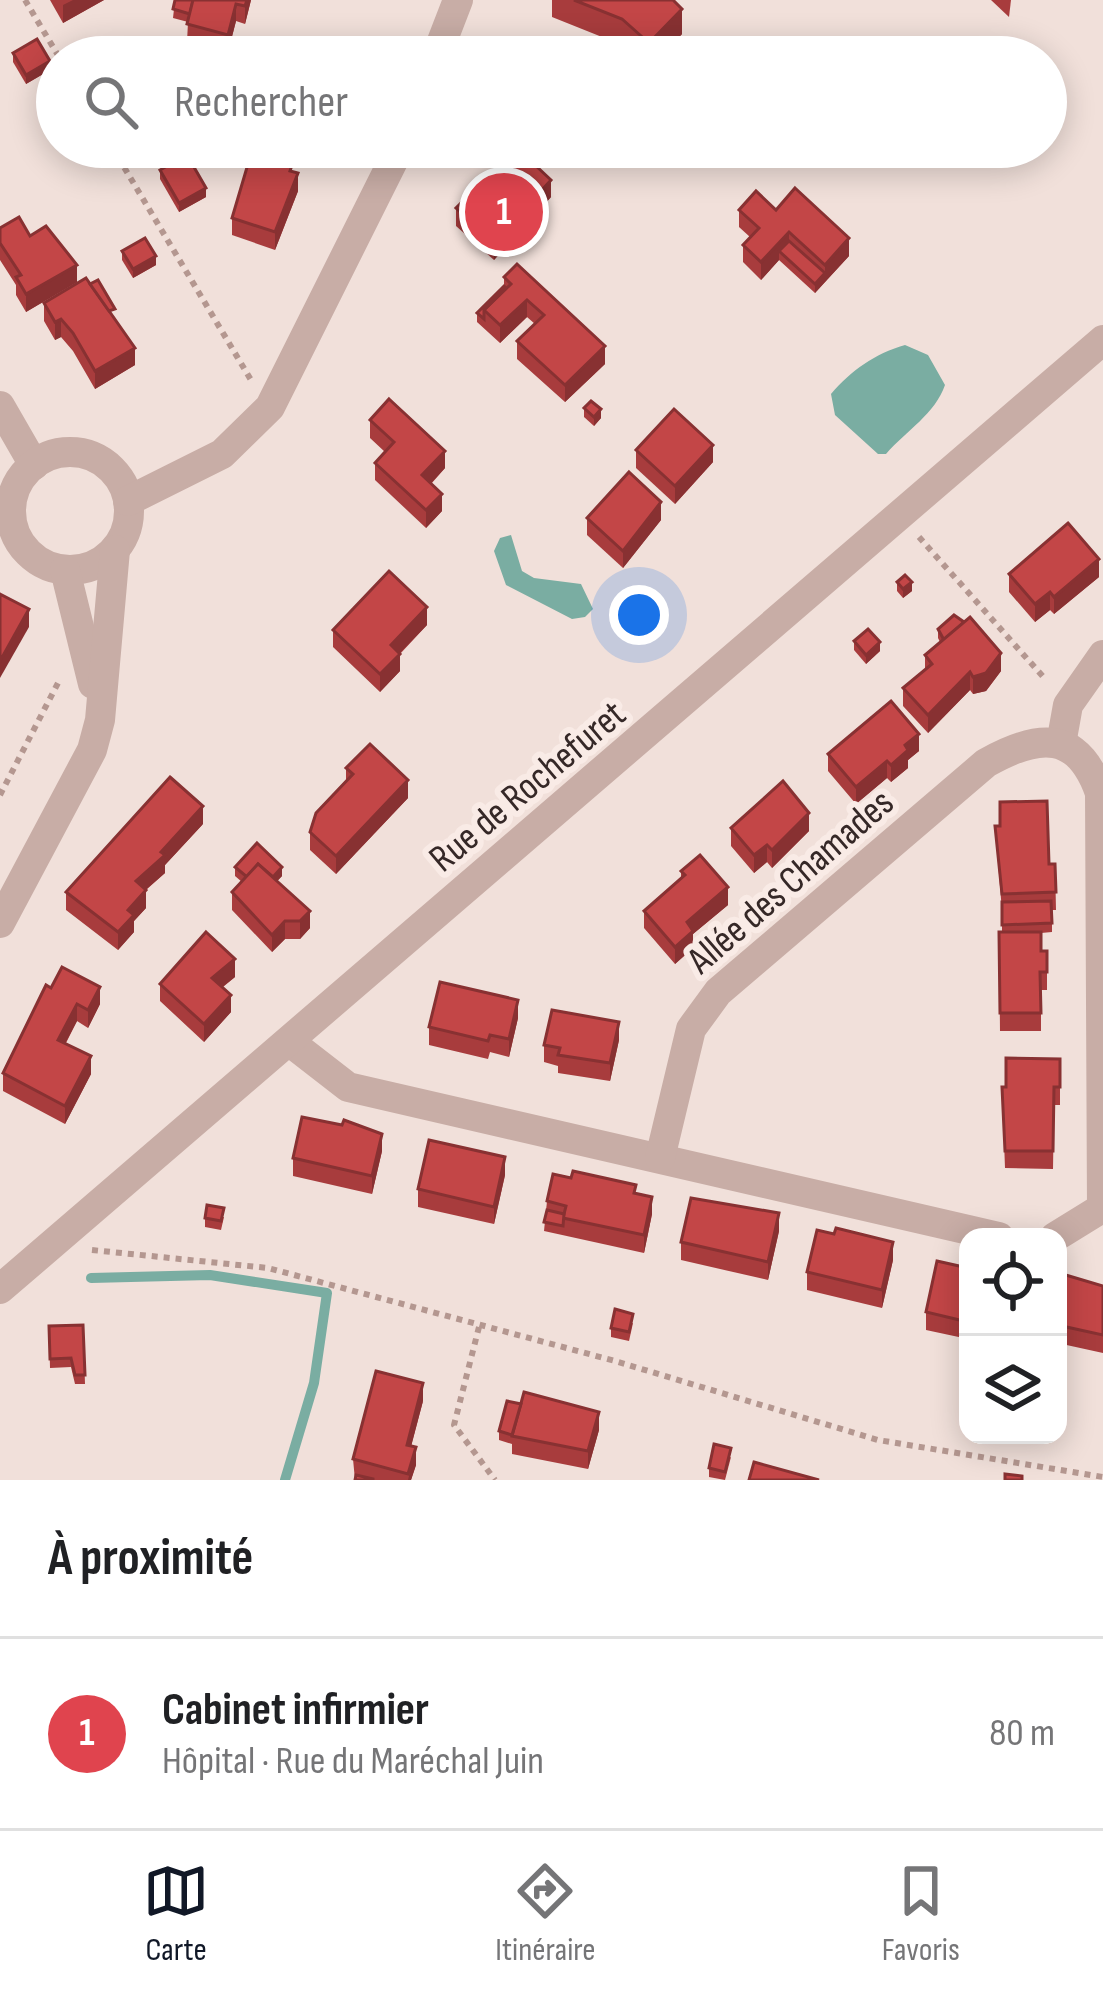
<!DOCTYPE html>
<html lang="fr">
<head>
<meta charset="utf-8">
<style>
  :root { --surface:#fff; --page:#f6f6f6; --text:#202124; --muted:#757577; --line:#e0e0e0; --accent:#111827 }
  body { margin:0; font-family:"Sofia Sans Condensed",sans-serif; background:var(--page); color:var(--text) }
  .controls { position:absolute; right:36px; bottom:36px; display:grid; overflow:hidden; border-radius:24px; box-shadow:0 6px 30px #0003 }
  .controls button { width:108px; height:108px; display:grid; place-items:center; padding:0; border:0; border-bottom:3px solid var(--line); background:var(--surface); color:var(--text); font:60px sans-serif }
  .you { position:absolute; left:639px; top:615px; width:42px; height:42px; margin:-30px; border:9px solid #fff; border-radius:50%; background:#1a73e8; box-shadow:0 0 0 18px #1a73e833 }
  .badge { display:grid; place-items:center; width:78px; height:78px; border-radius:50%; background:var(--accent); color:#fff; font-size:39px; font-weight:700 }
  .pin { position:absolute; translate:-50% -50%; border:6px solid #fff; box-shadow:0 3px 12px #0006 }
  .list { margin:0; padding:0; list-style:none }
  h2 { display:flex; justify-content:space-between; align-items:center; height:156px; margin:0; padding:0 48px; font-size:51px }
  h2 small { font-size:39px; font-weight:400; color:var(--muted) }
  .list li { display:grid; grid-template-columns:78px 1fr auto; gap:36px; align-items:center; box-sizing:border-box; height:192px; padding:0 48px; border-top:3px solid var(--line) }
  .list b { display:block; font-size:45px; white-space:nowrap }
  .list p { margin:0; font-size:39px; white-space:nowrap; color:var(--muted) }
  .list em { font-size:39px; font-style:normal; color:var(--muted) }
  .icon { flex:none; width:66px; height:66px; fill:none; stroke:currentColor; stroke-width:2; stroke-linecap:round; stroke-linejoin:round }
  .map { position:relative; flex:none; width:1103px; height:1480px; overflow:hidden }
  .search { position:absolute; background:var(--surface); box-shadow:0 6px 30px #0003; left:36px; right:36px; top:36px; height:132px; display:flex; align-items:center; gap:30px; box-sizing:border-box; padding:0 42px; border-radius:66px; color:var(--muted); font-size:45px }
  .sheet { height:348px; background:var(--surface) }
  nav { display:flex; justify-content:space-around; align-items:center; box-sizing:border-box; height:168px; border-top:3px solid var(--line); background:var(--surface); font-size:33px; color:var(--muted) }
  nav a { display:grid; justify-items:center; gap:6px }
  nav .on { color:var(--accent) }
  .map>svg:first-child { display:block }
  .water { fill:#7aada2 }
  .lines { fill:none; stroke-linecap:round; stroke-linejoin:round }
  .stream { stroke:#7aada2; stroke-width:10 }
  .path { stroke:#b49790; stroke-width:6; stroke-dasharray:6 6; stroke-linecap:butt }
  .minor { stroke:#c8ada6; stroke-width:30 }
  .wall { fill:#a83c3d }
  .shaded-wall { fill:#883132 }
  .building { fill:#c34647; stroke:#883132; stroke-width:3 }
  .labels { text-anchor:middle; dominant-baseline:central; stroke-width:12; stroke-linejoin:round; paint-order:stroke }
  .street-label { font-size:39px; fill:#352827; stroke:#f9ebe6 }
</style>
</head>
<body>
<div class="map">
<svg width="1103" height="1480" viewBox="0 0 1103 1480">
  <rect width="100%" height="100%" fill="#f1e0da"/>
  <g class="water">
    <path d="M905,345l23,10 17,30c-10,29 -38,45 -59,69h-8l-43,-39 -4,-21c21,-24 43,-40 74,-49z"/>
    <path d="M511,535l11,36 12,7 47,6 12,25 -8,8 -13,2 -66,-34 -12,-34 6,-13z"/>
  </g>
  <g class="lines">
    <path class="stream" d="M91,1278l119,-3 117,18 -13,90 -29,97"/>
    <g class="path">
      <path d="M25,0l34,57"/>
      <path d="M112,147l139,233"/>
      <path d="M0,524l12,-1"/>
      <path d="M919,537l127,143"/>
      <path d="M0,795l59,-114"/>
      <path d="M92,1250l176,18 347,93 263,79 225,37"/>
      <path d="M479,1327l-25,98 41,55"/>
    </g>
    <g class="minor">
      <path d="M436,57l22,-57"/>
      <path d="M0,406l34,59"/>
      <circle cx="70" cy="511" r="59"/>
      <path d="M128,501l94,-47 48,-47 130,-260"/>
      <path d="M65,570l28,114"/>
      <path d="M1061,744l7,-39 35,-50"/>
      <path d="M0,923l92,-173 8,-30 15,-170"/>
      <path d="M290,1042l58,45 651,150"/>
      <path d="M660,1158l31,-129 27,-37 268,-229c53,-30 92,-33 114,30l2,415 -47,29"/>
      <path d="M0,1289l1103,-949"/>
    </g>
  </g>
  <g class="wall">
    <path d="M50,0h54l-41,23z"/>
    <path d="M175,0h76l-6,24 -9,-3 -8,31 -41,-10 1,-20 -15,-4z"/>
    <path d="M552,0h121l9,34 -22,23h-24l-14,-12 -70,-28z"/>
    <path d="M991,0h20l-2,17z"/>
    <path d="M13,53l37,17 -24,14 -13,-22z"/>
    <path d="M160,170l46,27 -27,15 -19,-33z"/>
    <path d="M295,172l3,19 -23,59 -43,-15v-17z"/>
    <path d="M551,197l-57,63 -38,-34v-18z"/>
    <path d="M739,210h37l73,46 -34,37 -36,-33 -18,20 -18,-18v-17l7,-8 -11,-10z"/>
    <path d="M0,228l30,8 47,46 -51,30 -10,-17v-10l-16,-25z"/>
    <path d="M122,251l34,14 -23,13 -11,-18z"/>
    <path d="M504,277l101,87 -40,38 -48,-43v-18l18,-17 -8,-7 -27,26 -23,-21v-9l27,-27z"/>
    <path d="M44,303l70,16 21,46 -40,24 -22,-38 -12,-14 -6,3 -11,-19z"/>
    <path d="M584,408l17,10 -7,8 -10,-9z"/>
    <path d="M370,420l75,48 -14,16 11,27 -16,17 -51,-48v-17l10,-11 -15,-14z"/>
    <path d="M636,450l77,12 -38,42 -39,-36z"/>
    <path d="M587,518l74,2 -38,48 -36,-33z"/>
    <path d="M1009,574l90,3 -45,37 -4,-4 -15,12 -26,-30z"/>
    <path d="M897,582l15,9 -9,7 -6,-7z"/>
    <path d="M427,625l-27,29v17l-20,21 -47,-45v-17z"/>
    <path d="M938,629l63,42 -15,20 -13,3 -3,-4 -42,43 -25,-27v-18l22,-18v-15l15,-13 -2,-4z"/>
    <path d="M854,641l26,10 -14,13 -12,-14z"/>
    <path d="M919,751l-11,9v8l-17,14 -4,-4 -31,26 -28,-33v-17z"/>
    <path d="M346,768l62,30 -72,76 -26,-24v-18l36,-51z"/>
    <path d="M203,824l-38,41v8l-19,17v18l-12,13v11l-16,18 -52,-40v-18z"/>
    <path d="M995,826l54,38h6l1,46h-4v22l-11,1v18h6v39h-6v41h-41l-1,-99h3v-21z"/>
    <path d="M731,828l78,3 -37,37 -5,-6 -13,11 -23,-27z"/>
    <path d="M235,867l47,9 -5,5 33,47 -10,11h-15l-13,13 -40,-42v-18l10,-10 -7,-6z"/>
    <path d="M681,871l47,34 -35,29v14l-18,16 -31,-36v-17l37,-32z"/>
    <path d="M235,977l-12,10 8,25 -27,30 -44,-41v-17z"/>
    <path d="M51,988l49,16 -12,24 -11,-7 -11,22 25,31 -26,50 -62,-33v-18z"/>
    <path d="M518,1018l-9,39 -19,-5 -2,7 -59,-14v-18z"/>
    <path d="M619,1040l-9,41 -52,-8v-7l-14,-4v-17z"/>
    <path d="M1060,1059v46h-6l-1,64 -48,-1 -3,-81h4z"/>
    <path d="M382,1151l-10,43 -79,-18v-18z"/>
    <path d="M505,1175l-11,49 -76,-17v-18z"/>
    <path d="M636,1193l16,21 -8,39 -100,-22 3,-30z"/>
    <path d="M224,1217l-3,13 -16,-3v-9z"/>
    <path d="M779,1231l-11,49 -87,-20v-18z"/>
    <path d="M893,1260l-11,48 -75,-18v-18z"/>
    <path d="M968,1268v71l-42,-9v-18z"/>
    <path d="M1058,1278l45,8v67l-41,-9v-9l-4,-1z"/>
    <path d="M633,1323l-4,18 -18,-4v-9z"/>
    <path d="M83,1325l2,59h-10l-4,-17 -21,1 -1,-42z"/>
    <path d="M423,1401l-12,45 5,19 -5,15h-56l-2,-21z"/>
    <path d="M521,1404l78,26 -11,39 -76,-15v-10l-13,-4v-9z"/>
    <path d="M731,1457l-6,23 -16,-3v-9z"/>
  </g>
  <g class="shaded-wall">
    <path d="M73,0h31l-41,23v-18z"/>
    <path d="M247,0h4l-6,24v-18z"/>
    <path d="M236,4v17l-8,31v-17z"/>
    <path d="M682,9v25l-22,23h-11v-14z"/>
    <path d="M50,61v9l-24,14v-9z"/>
    <path d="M298,173v18l-23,59v-18z"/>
    <path d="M551,180v17l-57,63v-17z"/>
    <path d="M206,188v9l-27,15v-9z"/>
    <path d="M789,232v18l-10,1v9l-18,20v-18z"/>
    <path d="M849,238v18l-24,26v-17z"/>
    <path d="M156,256v9l-23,13v-9z"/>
    <path d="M77,265v17l-51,30v-18z"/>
    <path d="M825,273v9l-10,11v-9z"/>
    <path d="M527,300v17l-27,26v-18z"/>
    <path d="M61,319v18l-6,3v-18z"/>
    <path d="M605,346v18l-40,38v-17z"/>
    <path d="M135,348v17l-40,24v-18z"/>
    <path d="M601,409v9l-7,8v-9z"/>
    <path d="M713,445v17l-38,42v-18z"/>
    <path d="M445,451v17l-23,25v-18z"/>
    <path d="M442,494v17l-16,17v-18z"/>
    <path d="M661,502v18l-38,48v-17z"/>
    <path d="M1099,559v18l-45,37v-17z"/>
    <path d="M912,582v9l-9,7v-9z"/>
    <path d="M1050,592v18l-15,12v-18z"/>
    <path d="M427,607v18l-36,37v-17z"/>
    <path d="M29,609v18l-29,51v-17z"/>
    <path d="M880,642v9l-14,13v-9z"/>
    <path d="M1001,653v18l-15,20 -13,3v-17z"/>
    <path d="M400,654v17l-20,21v-18z"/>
    <path d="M970,672v18l-42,43v-18z"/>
    <path d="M919,734v17l-11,9v8l-17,14v-17l14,-20z"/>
    <path d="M887,761v17l-31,26v-17z"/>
    <path d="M408,780v18l-72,76v-18z"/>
    <path d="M203,806v18l-38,41v8l-29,25v-17z"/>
    <path d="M809,813v18l-37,37v-18z"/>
    <path d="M767,845v17l-13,11v-18z"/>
    <path d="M282,867v9l-14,15v-9z"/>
    <path d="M728,887v18l-35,29v14l-18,16v-17l12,-25z"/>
    <path d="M146,890v18l-12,13v11l-16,18v-18l10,-22z"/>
    <path d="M310,911v17l-10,11v-18z"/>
    <path d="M285,921v18l-13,13v-17z"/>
    <path d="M235,959v18l-23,18v-17z"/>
    <path d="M100,987v17l-12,24v-18z"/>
    <path d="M231,995v17l-27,30v-18z"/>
    <path d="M518,1000v18l-9,39v-18z"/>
    <path d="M77,1004v17l-19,36v-17z"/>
    <path d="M619,1022v18l-9,41v-18z"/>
    <path d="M91,1056v18l-26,50v-18z"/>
    <path d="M382,1134v17l-10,43v-18z"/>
    <path d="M505,1157v18l-11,49v-17z"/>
    <path d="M652,1197v17l-8,39v-18z"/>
    <path d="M779,1213v18l-11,49v-18z"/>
    <path d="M893,1242v18l-11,48v-18z"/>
    <path d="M423,1383v18l-16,61v-17z"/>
    <path d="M599,1412v18l-11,39v-18z"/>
    <path d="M416,1447v18l-5,15h-3z"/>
  </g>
  <g class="building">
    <path d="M175,0h18l-3,14 -17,-5z"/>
    <path d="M193,0h54l-2,6 -9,-2 -8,31 -41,-11z"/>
    <path d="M574,0h99l9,9 -33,34 -27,-24z"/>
    <path d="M37,39l13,22 -24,14 -13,-22z"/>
    <path d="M253,147h24l19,6 -6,18 8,2 -23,59 -43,-14z"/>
    <path d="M517,148l34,32 -57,63 -38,-35z"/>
    <path d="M187,155l19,33 -27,15 -19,-33z"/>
    <path d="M795,188l54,50 -24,27 -36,-33 -28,30 -18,-17 16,-17 -20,-18 17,-19 20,19z"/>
    <path d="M19,217l11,19 16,-10 31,39 -51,29 -10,-17 5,-2 -21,-32v-15z"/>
    <path d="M145,238l11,18 -23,13 -11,-18z"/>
    <path d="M789,241l36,32 -10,11 -36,-33z"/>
    <path d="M517,264l88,82 -40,39 -48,-44 27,-26 -17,-15 -27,25 -16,-15 27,-26 -7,-7z"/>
    <path d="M86,278l49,70 -40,23 -22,-38 -12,-14 -6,3 -11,-19z"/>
    <path d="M98,280l17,29 -6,2 -19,-27z"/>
    <path d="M504,286l2,2 -22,22v9l-7,-6z"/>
    <path d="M389,399l56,52 -23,24 20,19 -16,16 -51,-47 19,-21 -24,-22z"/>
    <path d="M591,401l10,8 -7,8 -10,-9z"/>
    <path d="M674,409l39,36 -38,41 -39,-36z"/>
    <path d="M629,472l32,30 -38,49 -36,-33z"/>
    <path d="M1068,523l31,36 -45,38 -4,-5 -15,12 -26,-30z"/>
    <path d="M389,571l38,36 -36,38 9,9 -20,20 -47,-44z"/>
    <path d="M905,575l7,7 -9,7 -6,-7z"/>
    <path d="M0,594l29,15 -29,52z"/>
    <path d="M954,615l10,7 -20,18 -6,-11z"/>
    <path d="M970,617l31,36 -15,20 -13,4 -3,-5 -42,43 -25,-27 29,-24 -7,-9z"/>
    <path d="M868,629l12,13 -14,13 -12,-14z"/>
    <path d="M891,701l28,33 -14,11 3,5 -17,15 -4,-4 -31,26 -28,-33z"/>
    <path d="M370,744l38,36 -72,76 -26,-24 6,-19 37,-39 -7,-6z"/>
    <path d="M170,777l33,29 -42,46 4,3 -29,26 10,9 -18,20 6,5 -16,17 -52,-40z"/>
    <path d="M783,781l26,32 -37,37 -5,-5 -13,10 -23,-27z"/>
    <path d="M1047,801l2,63h6l1,28 -54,2 -7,-68h5v-24z"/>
    <path d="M257,843l25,24 -9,10 -15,-13 -11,13 -12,-10z"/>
    <path d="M700,855l28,32 -41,35 6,9 -18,16 -31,-36 41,-36 -4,-4z"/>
    <path d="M258,864l52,47 -10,10h-15l-13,14 -40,-43z"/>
    <path d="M1051,901l1,22 -50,2v-23z"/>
    <path d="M206,932l29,27 -23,19 19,17 -27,29 -44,-40z"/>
    <path d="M999,932h42v19h6v21h-7l1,41h-41z"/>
    <path d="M62,967l38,20 -12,23 -11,-6 -19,36 33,16 -26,50 -62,-33 43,-88 5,3z"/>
    <path d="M440,982l78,18 -9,39 -19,-4 -2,6 -59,-14z"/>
    <path d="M552,1010l67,12 -9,41 -52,-8 2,-7 -16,-3z"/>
    <path d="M1006,1058l54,1v28h-6l-1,64h-48l-3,-64h4z"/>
    <path d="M302,1117l40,8 2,-5 38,14 -10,42 -79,-18z"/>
    <path d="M429,1140l76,17 -11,50 -76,-18z"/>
    <path d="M573,1171l63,14 -2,8 18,4 -8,38 -81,-17 3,-12 -19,-5 6,-27 18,4z"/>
    <path d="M691,1198l88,15 -11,49 -87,-20z"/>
    <path d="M207,1205l17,3 -3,13 -16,-3z"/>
    <path d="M547,1210l17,4 -1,12 -19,-4z"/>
    <path d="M836,1228l57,14 -11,48 -75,-18 10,-42 17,4z"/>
    <path d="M937,1261l31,7v54l-42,-10z"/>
    <path d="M1059,1273l44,13v49l-41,-9 2,-8 -6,-2z"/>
    <path d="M615,1309l18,5 -4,18 -18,-4z"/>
    <path d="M83,1325l2,50h-10l-4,-17 -21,1 -1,-33z"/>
    <path d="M376,1371l47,12 -16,62 9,2 -8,27 -55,-15z"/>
    <path d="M524,1392l75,20 -11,39 -76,-15z"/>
    <path d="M507,1401l14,3 -9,31 -13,-4z"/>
    <path d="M714,1444l17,4 -6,24 -16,-4z"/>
    <path d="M754,1462l65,18h-70z"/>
    <path d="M1005,1474l17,2v4h-17z"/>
    <path d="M356,1475l17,4v1h-18z"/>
  </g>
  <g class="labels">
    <g class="street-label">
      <text transform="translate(528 787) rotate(-40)">Rue de Rochefuret</text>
      <text transform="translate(791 882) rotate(-41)">Allée des Chamades</text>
    </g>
  </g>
</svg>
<div class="controls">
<button><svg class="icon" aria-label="locate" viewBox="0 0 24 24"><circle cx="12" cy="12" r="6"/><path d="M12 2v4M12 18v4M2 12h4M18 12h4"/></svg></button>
<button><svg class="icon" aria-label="layers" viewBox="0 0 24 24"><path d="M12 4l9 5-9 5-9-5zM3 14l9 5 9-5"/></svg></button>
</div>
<div class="you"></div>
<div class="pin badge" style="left:504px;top:212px;background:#e0444e">1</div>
<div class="search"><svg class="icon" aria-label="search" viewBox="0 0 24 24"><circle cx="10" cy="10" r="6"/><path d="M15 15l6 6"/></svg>Rechercher</div>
</div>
<section class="sheet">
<h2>À proximité<small></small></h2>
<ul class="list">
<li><span class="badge" style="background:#e0444e">1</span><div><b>Cabinet infirmier</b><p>Hôpital · Rue du Maréchal Juin</p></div><em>80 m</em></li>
</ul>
</section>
<nav>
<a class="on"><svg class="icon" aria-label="map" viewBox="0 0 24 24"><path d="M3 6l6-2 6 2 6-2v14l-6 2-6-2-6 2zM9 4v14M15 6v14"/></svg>Carte</a>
<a><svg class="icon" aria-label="directions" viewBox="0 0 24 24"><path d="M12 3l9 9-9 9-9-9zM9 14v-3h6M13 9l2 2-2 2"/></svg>Itinéraire</a>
<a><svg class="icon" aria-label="saved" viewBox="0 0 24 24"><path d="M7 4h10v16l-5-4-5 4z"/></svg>Favoris</a>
</nav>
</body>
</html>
